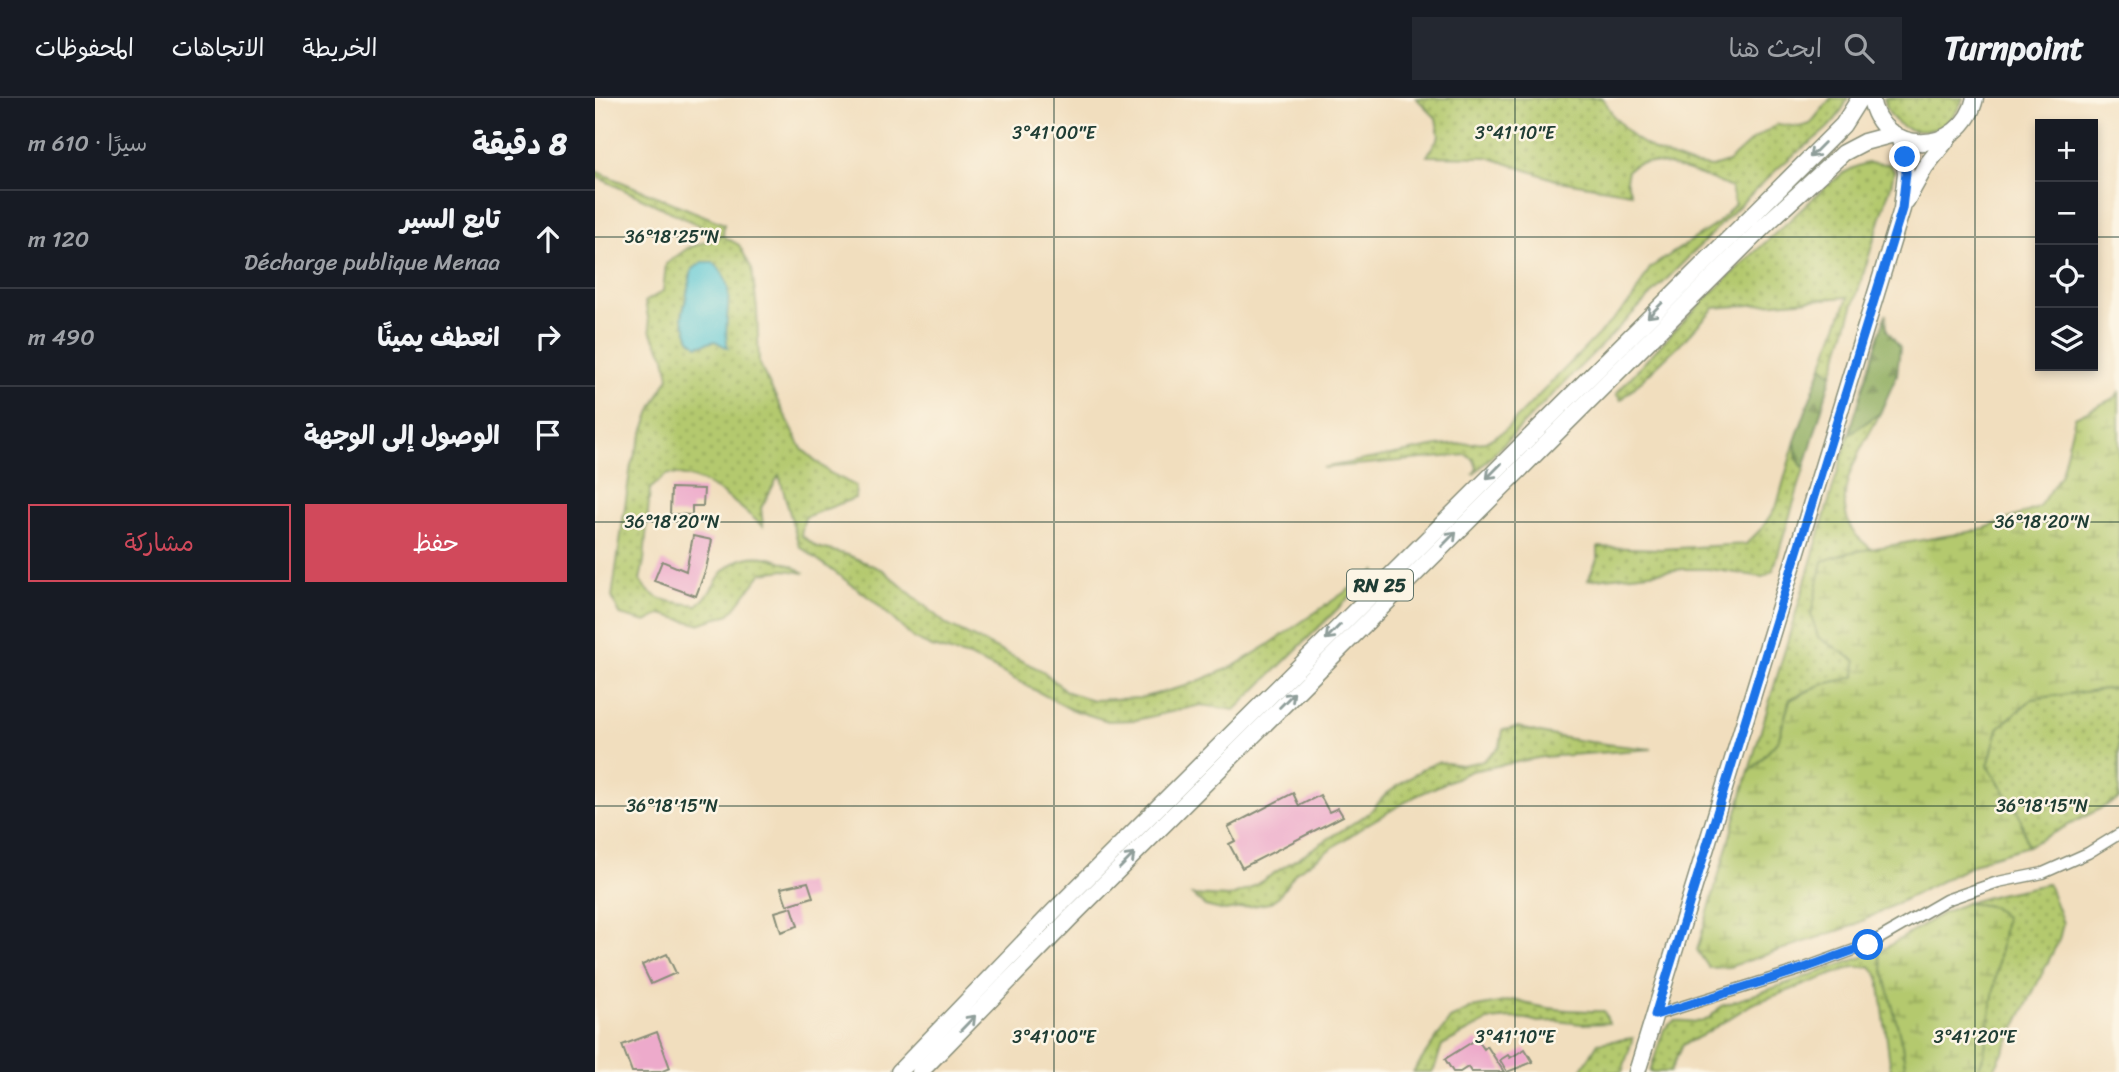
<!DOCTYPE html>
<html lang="ar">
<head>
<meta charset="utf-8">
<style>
  :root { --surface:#171b24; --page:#242831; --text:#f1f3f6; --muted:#9ea1a6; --line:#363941; --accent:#d1495b }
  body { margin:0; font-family:Sriracha,"Playpen Sans Arabic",sans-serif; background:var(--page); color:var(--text); direction:rtl }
  .controls { position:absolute; right:21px; top:21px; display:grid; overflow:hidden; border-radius:0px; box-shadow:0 4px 10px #0003 }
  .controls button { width:63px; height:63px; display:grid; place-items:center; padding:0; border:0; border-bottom:2px solid var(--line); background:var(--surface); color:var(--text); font:35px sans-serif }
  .stop { position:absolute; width:21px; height:21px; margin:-16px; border:5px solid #1a73e8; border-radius:50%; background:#fff }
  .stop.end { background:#1a73e8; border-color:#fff; box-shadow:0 2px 7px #0008 }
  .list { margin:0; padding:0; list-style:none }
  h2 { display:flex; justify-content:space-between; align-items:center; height:91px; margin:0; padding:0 28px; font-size:30px }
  h2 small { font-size:23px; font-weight:400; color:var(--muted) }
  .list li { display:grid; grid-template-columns:46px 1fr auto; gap:21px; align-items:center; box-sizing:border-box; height:98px; padding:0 28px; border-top:2px solid var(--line) }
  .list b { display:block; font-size:26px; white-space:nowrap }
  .list p { margin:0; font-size:23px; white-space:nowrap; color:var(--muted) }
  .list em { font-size:23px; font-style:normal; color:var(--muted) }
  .actions { display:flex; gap:14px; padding:21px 28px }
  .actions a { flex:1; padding:16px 0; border:2px solid var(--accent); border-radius:0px; text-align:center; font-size:24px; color:var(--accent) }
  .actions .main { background:var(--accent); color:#fff }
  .icon { flex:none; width:38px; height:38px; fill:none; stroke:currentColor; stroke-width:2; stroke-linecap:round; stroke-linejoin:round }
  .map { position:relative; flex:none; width:1524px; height:974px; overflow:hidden; direction:ltr }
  header { display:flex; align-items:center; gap:42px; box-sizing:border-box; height:98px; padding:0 35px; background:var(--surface); border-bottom:2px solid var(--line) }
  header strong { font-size:33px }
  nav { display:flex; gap:38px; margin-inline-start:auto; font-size:24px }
  .search { width:490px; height:63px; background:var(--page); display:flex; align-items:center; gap:18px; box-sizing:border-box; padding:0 24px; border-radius:0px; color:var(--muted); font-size:26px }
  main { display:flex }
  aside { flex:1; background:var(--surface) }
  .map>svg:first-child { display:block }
  .grass { fill:url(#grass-dots); stroke:#6a8351; stroke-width:2; fill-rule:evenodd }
  .forest { fill:url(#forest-firs); stroke:#57754a; stroke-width:2 }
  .wetland { fill:url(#wetland-marsh); stroke:#6a8351; stroke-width:2 }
  .water { fill:#5cc7d4; stroke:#3e8284; stroke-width:2 }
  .building { fill:#edaacb }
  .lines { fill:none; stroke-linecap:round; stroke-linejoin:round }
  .minor-casing { stroke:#888e79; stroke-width:13 }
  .primary-casing { stroke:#888e79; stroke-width:19 }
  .minor { stroke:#fff; stroke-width:10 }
  .primary { stroke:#fff; stroke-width:16 }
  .oneway { stroke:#8f9e9a }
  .route { stroke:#1a73e8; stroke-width:9 }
  .ticks { fill:none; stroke:#1f3d34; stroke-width:2; stroke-opacity:0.45 }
  .labels { text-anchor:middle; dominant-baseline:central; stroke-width:5; stroke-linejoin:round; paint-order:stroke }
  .shield { fill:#fcf5e5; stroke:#617469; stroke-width:2 }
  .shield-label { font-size:19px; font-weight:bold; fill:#1f3d34 }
  .ticks-label { font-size:18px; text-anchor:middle; fill:#1f3d34; stroke:#fcf5e5; stroke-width:5; stroke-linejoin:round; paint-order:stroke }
</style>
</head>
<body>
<header>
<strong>Turnpoint</strong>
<div class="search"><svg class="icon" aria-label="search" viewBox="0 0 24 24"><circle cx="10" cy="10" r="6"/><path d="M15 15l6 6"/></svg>ابحث هنا</div>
<nav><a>الخريطة</a><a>الاتجاهات</a><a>المحفوظات</a></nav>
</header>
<main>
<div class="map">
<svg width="1524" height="974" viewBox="0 0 1524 974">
  <defs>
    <pattern id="grass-dots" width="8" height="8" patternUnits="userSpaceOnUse" patternTransform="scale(1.75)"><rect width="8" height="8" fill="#b4c96e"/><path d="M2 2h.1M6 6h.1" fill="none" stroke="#92a45b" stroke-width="1.8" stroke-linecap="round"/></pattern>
    <pattern id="forest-firs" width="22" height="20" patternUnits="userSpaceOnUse" patternTransform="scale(1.75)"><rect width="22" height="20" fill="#8fad61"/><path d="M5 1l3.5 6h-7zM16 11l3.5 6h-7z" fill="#748e51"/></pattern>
    <pattern id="wetland-marsh" width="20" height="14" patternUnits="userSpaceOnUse" patternTransform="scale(1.75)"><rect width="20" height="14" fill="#b4c96e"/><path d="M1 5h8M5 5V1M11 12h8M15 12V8" fill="none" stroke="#92a45b"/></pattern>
  </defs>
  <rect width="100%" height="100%" fill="#fcf5e5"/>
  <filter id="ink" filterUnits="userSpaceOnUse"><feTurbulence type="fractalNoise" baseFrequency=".0143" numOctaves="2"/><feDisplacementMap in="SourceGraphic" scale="14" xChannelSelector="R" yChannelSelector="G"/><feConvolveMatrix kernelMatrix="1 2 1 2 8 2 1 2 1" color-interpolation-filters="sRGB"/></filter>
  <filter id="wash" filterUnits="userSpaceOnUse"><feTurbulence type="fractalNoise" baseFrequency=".00686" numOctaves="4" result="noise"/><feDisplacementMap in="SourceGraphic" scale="28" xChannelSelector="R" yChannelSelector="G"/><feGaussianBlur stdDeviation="1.57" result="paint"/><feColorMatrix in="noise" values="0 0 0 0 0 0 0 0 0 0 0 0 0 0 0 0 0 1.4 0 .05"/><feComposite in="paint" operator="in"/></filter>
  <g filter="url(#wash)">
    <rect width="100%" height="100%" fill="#f1debe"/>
    <g class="grass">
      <path d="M821,0h187l11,19 20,21 23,14 33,12 22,3 16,-5 23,-21 27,-17 21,3 11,-3 21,-26h17c-13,30 -33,40 -58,60 -16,13 -30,28 -45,42l-272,275 4,-7 -3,-8 -8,-5 -144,13 115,-22 48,-4 19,-11 128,-131 18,-32 68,-45 17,-19 -4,-16c-18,-9 -75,-32 -95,-24 -3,1 -5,4 -8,6l-2,10 5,13 -72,-12 -71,-24 -61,-1 12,-20 -3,-18z"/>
      <path d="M1289,0h79c-14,43 -71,45 -79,0z"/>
      <path d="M1272,65l22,1 5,7 -3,14 -59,189 -10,-8 26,-69 -134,11 -28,30 -65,62 -5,-6c53,-61 113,-119 174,-174 23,-21 46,-49 77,-57z"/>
      <path d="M0,73l129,53 -1,12 16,9 13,24 5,40 2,55 43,85 28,24 26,13 -1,12 -50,19 -4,18 16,12 31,8 35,15 64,55 96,46 24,21 26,8 47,-2 46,-12 46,-19 36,-22 109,-75 -142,140 -34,-5 -65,15 -28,1 -38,-12 -78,-42 -23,-10 -37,-10 -18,-8 -40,-38 -75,-55 -20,-71 -18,33 2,18c-30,-24 -55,-52 -96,-52l-17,15 -6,72 -4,19c13,23 33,22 57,25 11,-8 13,-14 20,-25 23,-35 58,-25 88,-7l-20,-3 -23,3 -32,41 -32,10 -37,-10 -15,8 -26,-7 -8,-18 19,-132 21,-57 17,-31 -4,-20 -14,-24 -6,-31 18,-11 3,-27 22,-16 34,-12 -127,-60zM97,172l35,77 -12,-6 -18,5 -7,-7 -8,-22z"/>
      <path d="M1285,315c-17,35 -50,77 -28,117 4,7 13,13 19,19l-24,4 -29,84 38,24 -1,16 -35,8 -30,14 -12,42 -30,33 101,-340z"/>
      <path d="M1200,343l2,17 7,11 -31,102 -10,6 -54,-8h-25l-96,11 10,-23v-10l63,2 85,-5 16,-16 15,-23z"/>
      <path d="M1524,589v112l-91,47 -9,-32 -31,-48 10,-38 34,-29z"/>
      <path d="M923,629c43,13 89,17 134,22l-109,8 -72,14 -55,25 -50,29 -70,47 -17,24 -10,7 -44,8 -20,-5 -13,-11 37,2 20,-8 120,-76 17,-19 41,-28 11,-4 24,3 21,-4 17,-15 3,-16z"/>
      <path d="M1453,786l15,39 -4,17 -66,132h-16l7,-18 21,-136 -14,-12 -25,-3 33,-9z"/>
      <path d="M1285,853l22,93 4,28h-15l-12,-95 -8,-10h-18l-101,37 -51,32 -19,9 -12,27h-20l14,-43 10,-8c27,-2 26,9 47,-15z"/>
      <path d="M919,902c30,10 59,11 90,11l5,12 -27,1 -26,-3 -18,1 -11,-3 -16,-1 -22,2 -47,25c-4,10 -4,18 -10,27h-19l37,-53 22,-11z"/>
      <path d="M1038,940l-11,34h-42l18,-29z"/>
    </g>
    <g class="forest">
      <path d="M1291,216l1,16 13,17 -3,28 -17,38 -31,21z"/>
      <path d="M1227,268l10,8 -28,95 -7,-11 -2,-17z"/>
    </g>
    <g class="wetland">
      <path d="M1524,294v295l-87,12 -34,29 -10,38 31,48 9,32 -41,12 -135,68 -123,41 -20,1 -12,-18 51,-176 30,-33 12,-41 30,-15 35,-8 1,-16 -38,-24 -7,-22 12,-54 24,-8 133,-23 58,-22 23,-34 14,-57 41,-20z"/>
      <path d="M1371,805l25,3 14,11 -21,137 -7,18h-71l-4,-28 -23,-92 64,-39z"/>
    </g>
    <path class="water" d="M107,164h11c29,26 7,56 15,86l-13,-7 -18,5 -7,-7 -8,-22 10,-47z"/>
    <g id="blocks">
      <g class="building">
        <path d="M76,390l33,1 -1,17h-11v9l-22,-1z"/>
        <path d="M98,438l19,4 -6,29 -10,27 -42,-15 8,-20 24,10z"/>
        <path d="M698,695l6,13 21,-11 9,17 9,-4 5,8 -101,52 -13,-24 6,-3 -7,-14z"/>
        <path d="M213,784l5,15 -26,8 -6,-17z"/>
        <path d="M197,809l6,19 -17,6 -6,-20z"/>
        <path d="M72,856l9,19 -25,11 -9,-19z"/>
        <path d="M62,934l13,36 -10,4h-28l-10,-27z"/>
        <path d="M882,941l7,10 3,-3 17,26h-33l-3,-5 -8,5h-7l-8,-13z"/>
        <path d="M930,951l8,13 -26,10 -7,-12 8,-5 2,3z"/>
      </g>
    </g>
  </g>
  <g filter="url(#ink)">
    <use href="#blocks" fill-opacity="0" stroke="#888e79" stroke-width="2"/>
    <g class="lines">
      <defs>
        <path id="minor" d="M1060,917l144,-45 69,-25 78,-45 52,-18 45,-9 45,-20 31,-19"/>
        <g id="primary">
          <path d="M1276,0c10,60 91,58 104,0"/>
          <path d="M1311,103l19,-34 23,-29"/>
          <path d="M304,974l155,-161 789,-786 17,-27"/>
          <path d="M325,974l150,-154 694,-692 79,-73 21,-11 30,-8"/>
          <path d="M1042,974l265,-863 4,-36 -6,-35"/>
        </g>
      </defs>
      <use href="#minor" class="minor-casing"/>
      <use href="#primary" class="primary-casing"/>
      <use href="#minor" class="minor"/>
      <use href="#primary" class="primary"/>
    </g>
    <defs><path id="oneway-shaft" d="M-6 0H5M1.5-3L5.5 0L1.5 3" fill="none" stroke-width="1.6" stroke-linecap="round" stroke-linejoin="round" transform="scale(1.75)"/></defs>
    <g class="oneway">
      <use href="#oneway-shaft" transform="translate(1222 52) rotate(135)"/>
      <use href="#oneway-shaft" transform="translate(1060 212) rotate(135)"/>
      <use href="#oneway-shaft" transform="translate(899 373) rotate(135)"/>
      <use href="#oneway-shaft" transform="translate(854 441) rotate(-45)"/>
      <use href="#oneway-shaft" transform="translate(738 534) rotate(135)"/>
      <use href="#oneway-shaft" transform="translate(692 602) rotate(-45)"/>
      <use href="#oneway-shaft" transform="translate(532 763) rotate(-45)"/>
      <use href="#oneway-shaft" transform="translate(373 925) rotate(-46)"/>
    </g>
  </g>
  <g class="lines" filter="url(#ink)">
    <path class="route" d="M1273,847l-69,25 -144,45 247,-806 4,-36 -1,-16"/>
  </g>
  <path class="ticks" d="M459,0v974M920,0v974M1380,0v974M0,139h1445M1498,139h26M0,424h1524M0,708h1524"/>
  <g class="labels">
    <rect class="shield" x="752" y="471.5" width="66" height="31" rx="5"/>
    <g class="shield-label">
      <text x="785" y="487">RN 25</text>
    </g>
  </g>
  <g class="ticks-label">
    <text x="459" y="41">3°41'00"E</text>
    <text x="920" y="41">3°41'10"E</text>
    <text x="77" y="145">36°18'25"N</text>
    <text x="77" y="430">36°18'20"N</text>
    <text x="1447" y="430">36°18'20"N</text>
    <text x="77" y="714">36°18'15"N</text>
    <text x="1447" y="714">36°18'15"N</text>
    <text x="459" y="945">3°41'00"E</text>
    <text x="920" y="945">3°41'10"E</text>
    <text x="1380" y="945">3°41'20"E</text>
  </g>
</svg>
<div class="controls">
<button>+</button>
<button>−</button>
<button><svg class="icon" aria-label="locate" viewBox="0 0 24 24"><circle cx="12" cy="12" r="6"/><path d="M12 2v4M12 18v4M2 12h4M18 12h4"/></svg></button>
<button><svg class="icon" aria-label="layers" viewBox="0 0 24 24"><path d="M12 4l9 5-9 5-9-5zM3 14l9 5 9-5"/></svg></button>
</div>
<div class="stop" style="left:1273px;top:847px"></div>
<div class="stop end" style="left:1310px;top:59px"></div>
</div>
<aside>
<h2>8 دقيقة<small>سيرًا · 610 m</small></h2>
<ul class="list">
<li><svg class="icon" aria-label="ahead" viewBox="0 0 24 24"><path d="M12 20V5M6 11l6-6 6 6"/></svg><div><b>تابع السير</b><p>Décharge publique Menaa</p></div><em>120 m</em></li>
<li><svg class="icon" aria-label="right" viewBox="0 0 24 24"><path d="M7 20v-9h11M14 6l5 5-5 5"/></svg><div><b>انعطف يمينًا</b></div><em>490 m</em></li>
<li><svg class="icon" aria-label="arrive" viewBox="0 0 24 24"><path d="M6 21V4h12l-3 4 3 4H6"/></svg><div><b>الوصول إلى الوجهة</b></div></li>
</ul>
<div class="actions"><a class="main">حفظ</a><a>مشاركة</a></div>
</aside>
</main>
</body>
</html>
